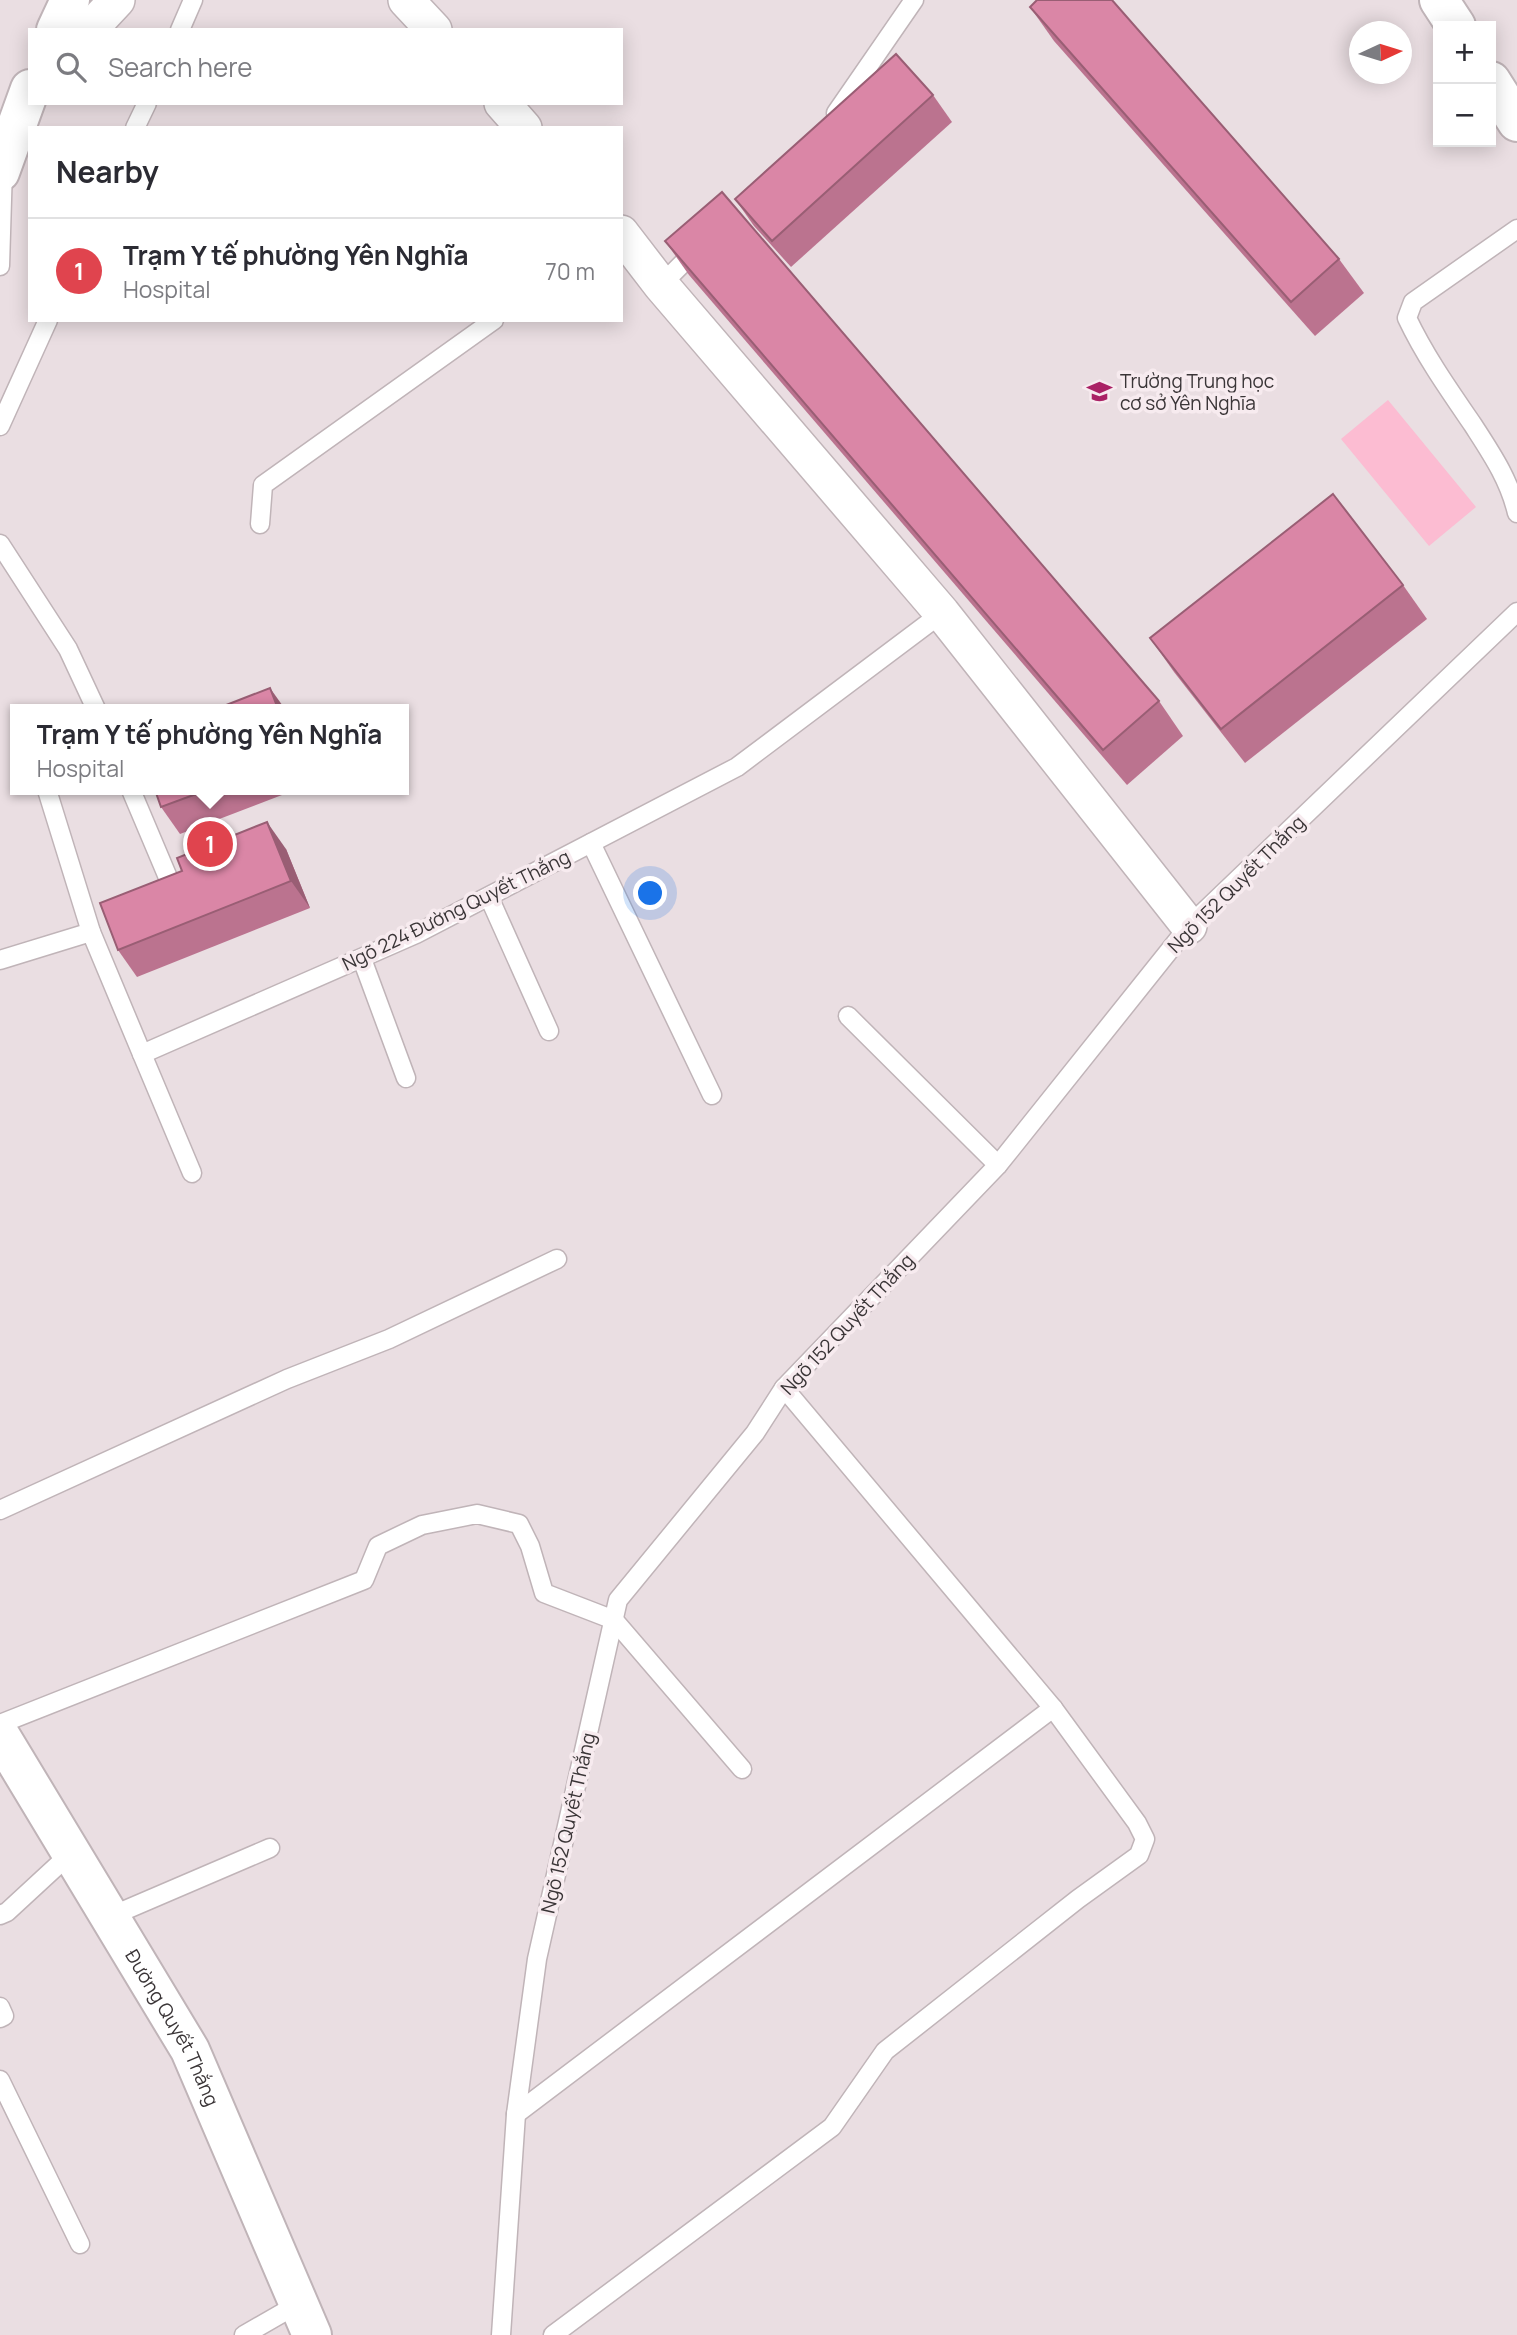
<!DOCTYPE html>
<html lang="en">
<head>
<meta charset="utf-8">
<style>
  :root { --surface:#fff; --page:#f2f2f3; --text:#2b2b33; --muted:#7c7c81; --line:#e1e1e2; --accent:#aa2165 }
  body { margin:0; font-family:Manrope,sans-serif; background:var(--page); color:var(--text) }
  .controls { position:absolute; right:21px; top:21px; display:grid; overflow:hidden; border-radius:0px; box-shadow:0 4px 18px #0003 }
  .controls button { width:63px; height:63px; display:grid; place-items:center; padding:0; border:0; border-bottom:2px solid var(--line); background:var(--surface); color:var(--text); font:35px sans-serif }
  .compass { position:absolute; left:1349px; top:21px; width:63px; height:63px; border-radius:50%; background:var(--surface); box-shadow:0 4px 18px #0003; rotate:86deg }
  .you { position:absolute; left:651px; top:894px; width:24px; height:24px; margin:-18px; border:5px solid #fff; border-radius:50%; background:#1a73e8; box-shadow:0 0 0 10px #1a73e833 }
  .badge { display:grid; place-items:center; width:46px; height:46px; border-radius:50%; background:var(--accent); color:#fff; font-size:23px; font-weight:700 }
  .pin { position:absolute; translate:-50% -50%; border:4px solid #fff; box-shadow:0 2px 7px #0006 }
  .popup { position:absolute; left:10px; top:704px; width:399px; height:91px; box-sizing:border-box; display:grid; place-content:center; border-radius:0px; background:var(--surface); filter:drop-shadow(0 2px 5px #0005); font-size:23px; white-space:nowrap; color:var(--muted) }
  .popup b { font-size:26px; color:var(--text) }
  .popup::after { content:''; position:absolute; left:50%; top:100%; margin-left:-14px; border:14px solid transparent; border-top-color:var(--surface) }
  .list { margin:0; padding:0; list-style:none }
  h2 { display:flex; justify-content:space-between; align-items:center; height:91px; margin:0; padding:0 28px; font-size:30px }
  h2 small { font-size:23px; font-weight:400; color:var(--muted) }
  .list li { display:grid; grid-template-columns:46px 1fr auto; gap:21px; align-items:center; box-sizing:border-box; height:105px; padding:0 28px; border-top:2px solid var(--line) }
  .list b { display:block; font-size:26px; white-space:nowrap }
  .list p { margin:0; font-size:23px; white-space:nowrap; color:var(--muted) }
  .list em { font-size:23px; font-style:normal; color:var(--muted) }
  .icon { flex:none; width:38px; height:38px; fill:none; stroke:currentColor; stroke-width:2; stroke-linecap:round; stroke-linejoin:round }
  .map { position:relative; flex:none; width:1517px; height:2335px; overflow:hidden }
  .search { position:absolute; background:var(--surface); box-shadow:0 4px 18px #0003; left:28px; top:28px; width:595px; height:77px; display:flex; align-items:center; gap:18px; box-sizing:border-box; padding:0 24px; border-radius:0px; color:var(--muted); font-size:26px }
  .panel { position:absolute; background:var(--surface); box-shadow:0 4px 18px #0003; left:28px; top:126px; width:595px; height:196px; border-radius:0px }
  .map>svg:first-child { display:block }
  .green { fill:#fcbcd2 }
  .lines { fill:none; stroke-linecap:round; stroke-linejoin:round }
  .service-casing { stroke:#c0b4b8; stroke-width:21 }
  .minor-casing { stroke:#c0b4b8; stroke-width:38 }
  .tertiary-casing { stroke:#c0b4b8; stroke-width:42 }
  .secondary-casing { stroke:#c0b4b8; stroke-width:42 }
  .service { stroke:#fff; stroke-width:18 }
  .minor { stroke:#fff; stroke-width:35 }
  .tertiary { stroke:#fff; stroke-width:38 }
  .secondary { stroke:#fff; stroke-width:38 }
  .wall { fill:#bb738f }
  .shaded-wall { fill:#995e74 }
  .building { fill:#da86a6; stroke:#995e74; stroke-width:2 }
  .labels { text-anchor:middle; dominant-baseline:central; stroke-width:7; stroke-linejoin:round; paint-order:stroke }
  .poi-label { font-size:19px; fill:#3a3537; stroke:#f7ebef; text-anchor:start }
  .street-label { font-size:19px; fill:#3a3537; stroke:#f7ebef }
</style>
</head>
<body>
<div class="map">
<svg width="1517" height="2335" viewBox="0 0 1517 2335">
  <rect width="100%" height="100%" fill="#eadee2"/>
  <path class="green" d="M1388,400l88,107 -47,39 -88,-107z"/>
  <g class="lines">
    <defs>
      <g id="service">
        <path d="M180,30l13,-30"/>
        <path d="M836,113l78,-113"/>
        <path d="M135,128l12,-25"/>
        <path d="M1517,229l-104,73 -6,16c18,38 42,72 66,107 18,28 36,54 44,88"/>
        <path d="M0,266l3,-99"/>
        <path d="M661,285l37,-37"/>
        <path d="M0,426l48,-106"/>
        <path d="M260,524l3,-39 231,-165"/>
        <path d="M0,544l68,105 28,60"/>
        <path d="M47,790l44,142"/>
        <path d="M131,790l41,97"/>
        <path d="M591,843l121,252"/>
        <path d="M489,897l60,134"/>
        <path d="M362,959l44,119"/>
        <path d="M0,960l91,-28 51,122 274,-120 321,-167 205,-154"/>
        <path d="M848,1016l150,149"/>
        <path d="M142,1054l50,119"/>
        <path d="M0,1510l287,-131 102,-40 168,-80"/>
        <path d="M0,1724l364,-144 14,-34 44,-21 55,-11 42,10 11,22 14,47 70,27 128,149"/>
        <path d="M0,1915l7,-3 64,-59"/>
        <path d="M109,1917l161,-69"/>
        <path d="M0,2007l4,9 -4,2"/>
        <path d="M0,2080l80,164"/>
        <path d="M516,2114l537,-406"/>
        <path d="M244,2335l54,-31"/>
        <path d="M501,2335l15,-221 21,-155 81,-359 137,-167 29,-45 214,-223 191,-239 328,-314"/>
        <path d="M553,2335l279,-208 53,-76 193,-152 61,-44 6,-16 -8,-16 -84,-115 -269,-320"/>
      </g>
      <g id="minor">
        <path d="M406,0l28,30"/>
        <path d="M89,30l28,-30"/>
        <path d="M502,103l22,25"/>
        <path d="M621,233l40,52 281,328 247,313"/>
      </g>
      <g id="tertiary">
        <path id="s1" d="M0,1735l190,315 122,285"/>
      </g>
      <g id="secondary">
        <path d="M1439,0l17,26"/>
        <path d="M56,30l14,-30"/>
        <path d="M1491,81l26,41"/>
        <path d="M0,172l30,-83"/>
      </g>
    </defs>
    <use href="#service" class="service-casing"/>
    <use href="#minor" class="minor-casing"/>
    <use href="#tertiary" class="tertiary-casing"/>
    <use href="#secondary" class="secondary-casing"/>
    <use href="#service" class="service"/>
    <use href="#minor" class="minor"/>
    <use href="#tertiary" class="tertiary"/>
    <use href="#secondary" class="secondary"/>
  </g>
  <g class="wall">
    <path d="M1030,7l309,252 25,34 -49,43 -261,-295z"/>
    <path d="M933,95l19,27 -161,145 -37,-41 -19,-27z"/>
    <path d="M665,241l494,460 24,35 -56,49 -438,-510z"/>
    <path d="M1403,585l24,34 -182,144 -71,-91 -24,-34z"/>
    <path d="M155,790h140l-115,44 -19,-27z"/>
    <path d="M286,849l24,59 -173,69 -19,-27z"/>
  </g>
  <g class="shaded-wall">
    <path d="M270,688l15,21h-7z"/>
    <path d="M267,822l19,27 24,59 -19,-27z"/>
  </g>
  <g class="building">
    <path d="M1037,0h75l227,259 -48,43 -261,-295z"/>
    <path d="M896,54l37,41 -161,146 -37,-42z"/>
    <path d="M722,192l437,509 -56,49 -438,-509z"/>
    <path d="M1333,494l70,91 -182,144 -71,-91z"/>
    <path d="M270,688l8,21h-62z"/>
    <path d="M155,790h52l-46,17z"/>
    <path d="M267,822l24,59 -173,69 -18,-47 82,-32 -5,-13z"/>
  </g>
  <defs>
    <symbol id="school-bare" viewBox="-9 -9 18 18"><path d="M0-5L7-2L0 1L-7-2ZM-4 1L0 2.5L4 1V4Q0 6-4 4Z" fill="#aa2165" stroke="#f7ebef" stroke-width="2.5" paint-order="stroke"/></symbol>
  </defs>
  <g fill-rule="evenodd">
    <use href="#school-bare" x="1082" y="374" width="35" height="35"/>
  </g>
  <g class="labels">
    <g class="poi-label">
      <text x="1120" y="381">Trường Trung học<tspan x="1120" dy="22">cơ sở Yên Nghĩa</tspan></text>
    </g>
    <g class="street-label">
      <text transform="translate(1236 884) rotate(-45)">Ngõ 152 Quyết Thắng</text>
      <text transform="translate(456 910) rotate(-26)">Ngõ 224 Đường Quyết Thắng</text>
      <text transform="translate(847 1324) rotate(-47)">Ngõ 152 Quyết Thắng</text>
      <text transform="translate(568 1823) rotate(-77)">Ngõ 152 Quyết Thắng</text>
      <text stroke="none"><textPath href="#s1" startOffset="340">Đường Quyết Thắng</textPath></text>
    </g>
  </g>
</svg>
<div class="controls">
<button>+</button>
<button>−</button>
</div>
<svg class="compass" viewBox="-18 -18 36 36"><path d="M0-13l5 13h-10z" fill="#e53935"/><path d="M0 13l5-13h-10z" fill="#7c7c81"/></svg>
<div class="you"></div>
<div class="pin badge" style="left:210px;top:844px;background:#e0444e">1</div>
<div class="popup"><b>Trạm Y tế phường Yên Nghĩa</b>Hospital</div>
<div class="search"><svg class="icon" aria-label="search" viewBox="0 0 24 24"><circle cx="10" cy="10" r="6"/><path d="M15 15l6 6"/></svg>Search here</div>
<section class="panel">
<h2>Nearby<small></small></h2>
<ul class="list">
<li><span class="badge" style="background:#e0444e">1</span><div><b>Trạm Y tế phường Yên Nghĩa</b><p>Hospital</p></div><em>70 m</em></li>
</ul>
</section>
</div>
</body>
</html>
